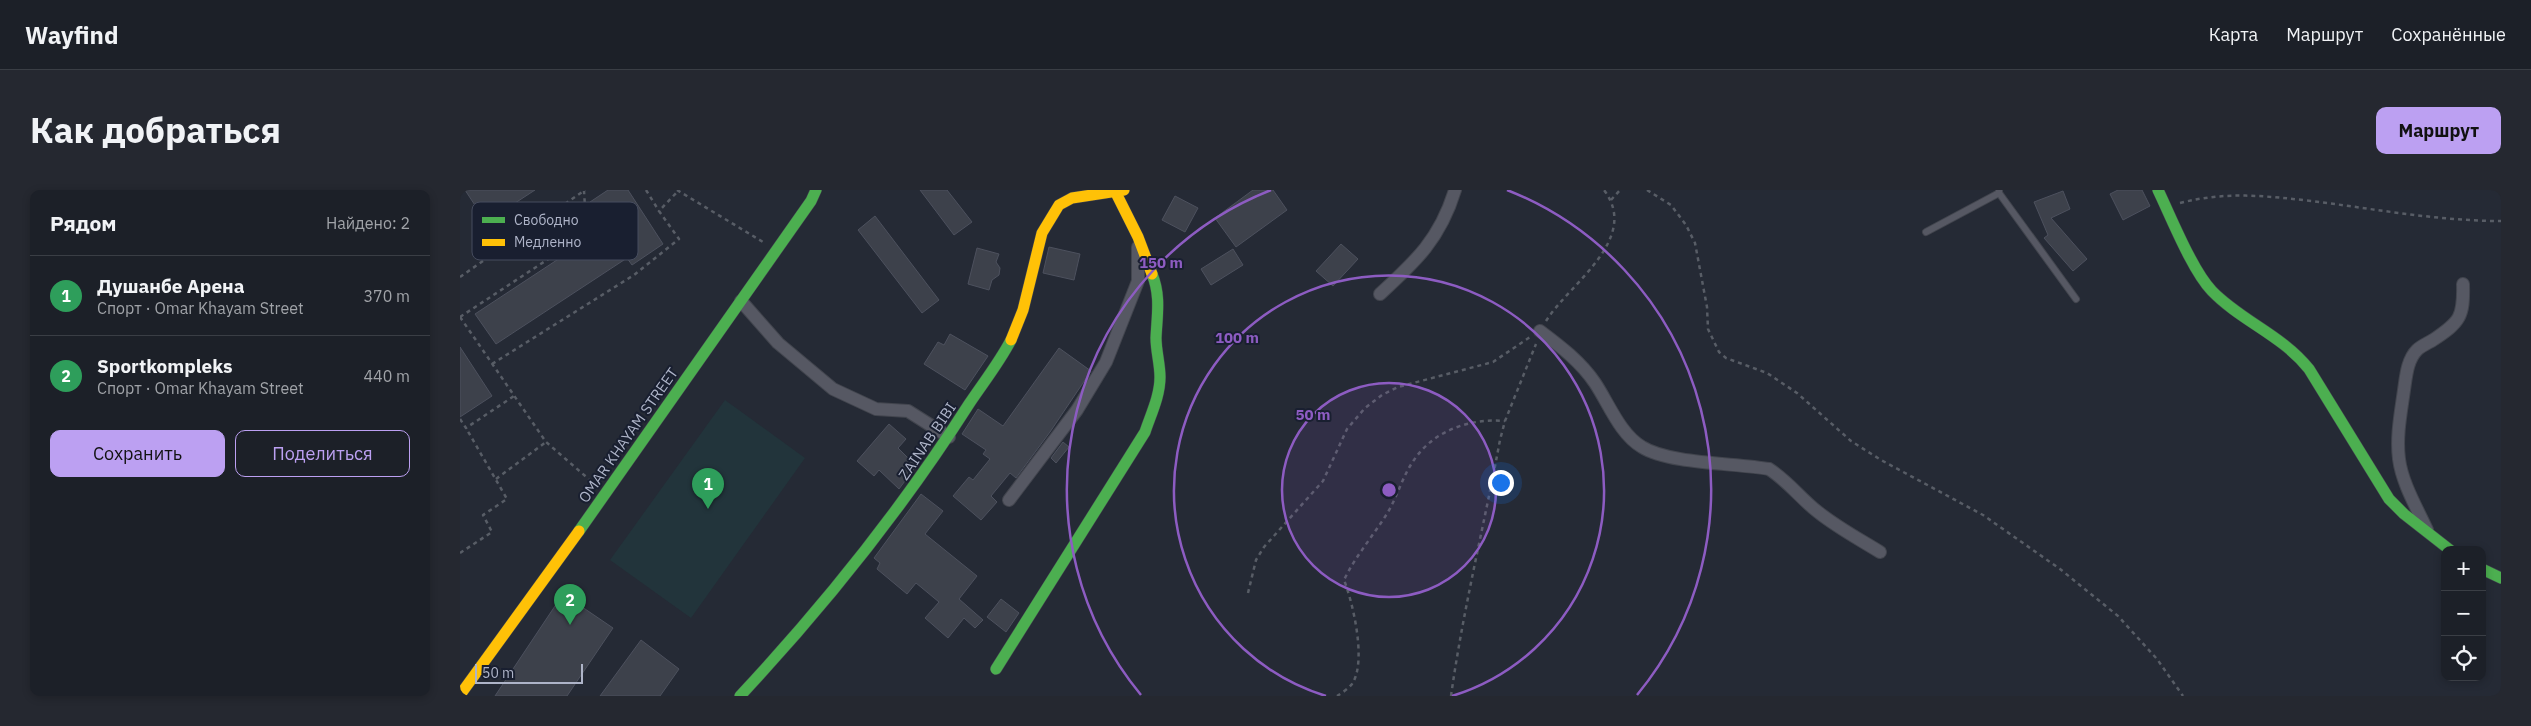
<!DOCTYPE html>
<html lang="ru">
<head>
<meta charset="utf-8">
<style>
  :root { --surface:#1c2028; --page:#252830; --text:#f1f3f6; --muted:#a0a3a8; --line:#3a3e45; --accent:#bca0f2 }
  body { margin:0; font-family:"IBM Plex Sans",sans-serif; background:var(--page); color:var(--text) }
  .controls { position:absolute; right:15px; bottom:15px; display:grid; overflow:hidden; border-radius:10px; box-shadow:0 2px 8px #0003 }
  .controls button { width:45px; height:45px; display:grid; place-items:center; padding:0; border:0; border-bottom:1px solid var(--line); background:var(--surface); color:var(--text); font:25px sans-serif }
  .scale { position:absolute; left:15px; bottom:12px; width:108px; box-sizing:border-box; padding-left:5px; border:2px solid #aeb4c8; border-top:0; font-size:14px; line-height:18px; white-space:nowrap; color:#aeb4c8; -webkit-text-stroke:4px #191f30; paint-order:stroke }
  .you { position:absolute; left:1040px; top:292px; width:18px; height:18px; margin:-12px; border:4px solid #fff; border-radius:50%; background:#1a73e8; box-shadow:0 0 0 8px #1a73e833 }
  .badge { display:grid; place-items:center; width:32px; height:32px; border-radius:50%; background:var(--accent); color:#fff; font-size:16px; font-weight:700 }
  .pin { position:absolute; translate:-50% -41px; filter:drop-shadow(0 1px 2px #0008) }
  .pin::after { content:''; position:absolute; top:26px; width:18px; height:15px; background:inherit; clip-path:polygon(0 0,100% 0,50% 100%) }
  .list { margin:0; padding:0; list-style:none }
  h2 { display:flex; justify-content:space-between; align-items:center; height:65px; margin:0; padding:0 20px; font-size:21px }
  h2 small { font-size:16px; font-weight:400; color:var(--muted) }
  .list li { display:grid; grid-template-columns:32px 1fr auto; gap:15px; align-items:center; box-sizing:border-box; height:80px; padding:0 20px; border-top:1px solid var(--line) }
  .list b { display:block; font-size:19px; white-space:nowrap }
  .list p { margin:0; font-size:16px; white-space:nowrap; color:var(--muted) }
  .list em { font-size:16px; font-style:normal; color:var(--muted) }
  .actions { display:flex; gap:10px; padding:15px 20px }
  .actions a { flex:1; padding:11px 0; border:1px solid var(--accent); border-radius:10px; text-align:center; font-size:18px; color:var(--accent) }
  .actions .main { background:var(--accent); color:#111 }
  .icon { flex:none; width:28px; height:28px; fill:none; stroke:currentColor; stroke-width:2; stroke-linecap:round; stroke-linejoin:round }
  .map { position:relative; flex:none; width:2041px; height:506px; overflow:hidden; border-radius:10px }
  header { display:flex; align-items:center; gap:30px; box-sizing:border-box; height:70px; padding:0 25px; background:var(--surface); border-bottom:1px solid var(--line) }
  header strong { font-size:24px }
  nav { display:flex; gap:28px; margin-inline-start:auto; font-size:18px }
  .intro { display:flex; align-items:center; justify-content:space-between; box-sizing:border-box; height:120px; padding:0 30px }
  h1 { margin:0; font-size:35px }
  .button { padding:12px 22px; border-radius:10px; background:var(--accent); color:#111; font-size:18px; font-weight:700 }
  main { display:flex; gap:30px; padding:0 30px }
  aside { flex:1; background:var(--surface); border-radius:10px; box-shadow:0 2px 8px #0003 }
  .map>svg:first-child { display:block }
  .green { fill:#22343b }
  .building { fill:#3d414b; stroke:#4d515e }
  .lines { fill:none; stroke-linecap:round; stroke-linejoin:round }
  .lane-casing { stroke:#42454e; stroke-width:8 }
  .street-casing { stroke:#42454e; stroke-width:14 }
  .fast-casing { stroke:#42454e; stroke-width:12 }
  .slow-casing { stroke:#42454e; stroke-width:12 }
  .path { stroke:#585d66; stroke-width:2.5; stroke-dasharray:4 4; stroke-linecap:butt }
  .lane { stroke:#565863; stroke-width:6 }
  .street { stroke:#565863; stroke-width:12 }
  .fast { stroke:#4caf50; stroke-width:11 }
  .slow { stroke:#ffc107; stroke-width:11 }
  .ring { fill:none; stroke:#8d5cc2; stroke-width:2.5 }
  .labels { text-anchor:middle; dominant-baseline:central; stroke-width:4; stroke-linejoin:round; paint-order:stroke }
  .street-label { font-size:15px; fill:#aeb4c8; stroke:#191f30 }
  .key { fill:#191f30; stroke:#464c5e; stroke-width:1 }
  .key-label { font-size:14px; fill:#aeb4c8 }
  .centre { fill:#8d5cc2; stroke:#191f30; stroke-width:2.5 }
  .ring-label { font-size:15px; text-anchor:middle; font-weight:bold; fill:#8d5cc2; stroke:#191f30; stroke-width:4; stroke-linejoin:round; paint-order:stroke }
</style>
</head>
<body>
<header>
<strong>Wayfind</strong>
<nav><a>Карта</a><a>Маршрут</a><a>Сохранённые</a></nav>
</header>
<div class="intro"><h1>Как добраться</h1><a class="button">Маршрут</a></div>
<main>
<aside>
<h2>Рядом<small>Найдено: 2</small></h2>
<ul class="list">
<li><span class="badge" style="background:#2e9e5b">1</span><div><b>Душанбе Арена</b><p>Спорт · Omar Khayam Street</p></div><em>370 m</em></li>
<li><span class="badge" style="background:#2e9e5b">2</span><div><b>Sportkompleks</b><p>Спорт · Omar Khayam Street</p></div><em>440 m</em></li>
</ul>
<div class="actions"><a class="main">Сохранить</a><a>Поделиться</a></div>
</aside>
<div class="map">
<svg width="2041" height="506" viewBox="0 0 2041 506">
  <rect width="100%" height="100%" fill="#252a35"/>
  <path class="green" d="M265,210l80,58 -114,160 -81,-58z"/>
  <g class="building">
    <path d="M5,0h70l-49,32z"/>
    <path d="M148,0h20l35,54 -31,21 -5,-7 -131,86 -21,-30 132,-87 -17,-25z"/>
    <path d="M460,0h27l25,32 -18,13z"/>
    <path d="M793,0h20l14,20 -51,37 -21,-29z"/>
    <path d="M1658,0h24l8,16 -27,14 -13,-26z"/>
    <path d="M1603,1l7,18 -19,9 36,41 -14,12 -29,-33 4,-3 -14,-33z"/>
    <path d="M715,6l23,12 -13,24 -23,-12z"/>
    <path d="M415,26l64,84 -17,13 -64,-83z"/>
    <path d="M881,54l17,15 -25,27 -17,-15z"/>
    <path d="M589,57l31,7 -6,26 -31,-7z"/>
    <path d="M517,58l22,6 -3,8 4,6 -1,7 -7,5 -3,10 -21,-6z"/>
    <path d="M773,59l10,16 -32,20 -10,-16z"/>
    <path d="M490,144l38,22 -23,34 -41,-26 14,-22 6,3z"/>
    <path d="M0,157l32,49 -32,21z"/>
    <path d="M599,158l32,23 -41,61 -34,46 -6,-5 -19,23 6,6 -16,18 -28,-24 16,-19 4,3 17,-21 -7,-5 3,-4 -24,-16 16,-25 25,17z"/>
    <path d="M429,234l17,15 -8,9 18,18 -17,23 -20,-19 -5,6 -17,-15z"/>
    <path d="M603,252l6,5 -13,16 -5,-5z"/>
    <path d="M461,304l22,17 -18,23 52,42 -18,23 24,21 -8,8 -11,-10 -16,20 -23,-20 14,-16 -23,-19 -9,11 -30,-25 3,-6 -6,-5z"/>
    <path d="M103,404l50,34 -46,68h-72z"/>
    <path d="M541,409l18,14 -13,19 -19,-15z"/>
    <path d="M181,450l38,29 -19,27h-60z"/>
  </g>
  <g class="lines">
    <defs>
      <g id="lane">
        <path d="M1539,0v3l77,106"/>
        <path d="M1466,42l73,-39"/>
      </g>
      <g id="street">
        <path d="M920,104c36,-33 60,-55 75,-104"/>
        <path d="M281,111l37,42 55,46 43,20 32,2 41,26"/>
        <path d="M1080,141c20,15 41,31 55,52 14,21 25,51 47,64 27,17 93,16 127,22 19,12 32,30 49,43 20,16 41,27 62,40"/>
        <path d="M549,310l68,-90 29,-48 32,-81v-34"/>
        <path d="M1967,340c-10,-22 -25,-47 -28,-71 -3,-23 2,-47 5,-69 2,-13 3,-30 13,-40 4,-4 11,-7 16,-10 27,-18 31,-23 30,-56"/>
      </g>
      <g id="fast">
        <path d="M1698,0c13,27 34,80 54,101 29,30 70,44 97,78l80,130 15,15 46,36"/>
        <path d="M119,341l232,-330 5,-11"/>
        <path d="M2022,379l19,9"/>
        <path d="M536,479l149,-237c6,-18 15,-36 15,-55 0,-13 -4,-26 -4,-39 1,-23 5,-42 -4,-64"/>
        <path d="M280,506c85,-91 162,-187 229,-292 14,-21 30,-41 42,-64"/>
      </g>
      <g id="slow">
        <path d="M656,3l22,44 14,37"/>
        <path d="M551,150l12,-30 19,-77 17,-28 13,-7 52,-8"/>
        <path d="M0,505l119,-164"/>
      </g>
    </defs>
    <use href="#lane" class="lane-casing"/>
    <use href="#street" class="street-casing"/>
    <use href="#fast" class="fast-casing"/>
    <use href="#slow" class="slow-casing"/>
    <g class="path">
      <path d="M186,0l13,21"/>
      <path d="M217,0l86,52"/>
      <path d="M1187,0l24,15 15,20 9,18 12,64 1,22 11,23 7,6 41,15 30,20 54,48 30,19 102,55 77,54 58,47 39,43 26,37"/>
      <path d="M1151,10l9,-10"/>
      <path d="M1720,13c47,-12 85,-7 132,-2 63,8 126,20 189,20"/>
      <path d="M0,87l125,-87"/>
      <path d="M0,127l86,125 45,39"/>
      <path d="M0,127l137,-90 -12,-20 -1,-16"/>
      <path d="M1086,131c23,-37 95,-82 58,-131"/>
      <path d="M32,174l142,-89 45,-36 -20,-28 20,-21"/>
      <path d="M0,229l6,9 48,-32"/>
      <path d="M36,289l50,-37"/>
      <path d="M0,363l32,-21 -9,-17 24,-16 -41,-71"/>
      <path d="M788,403l8,-33 8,-13 59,-66 24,-52 18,-21 17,-13 16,-8 95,-25 37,-25"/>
      <path d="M877,506c5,-3 12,-8 15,-12 15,-22 1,-81 -8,-104 12,-25 30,-45 44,-68 10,-17 15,-37 26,-52 20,-30 57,-42 91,-39"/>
      <path d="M991,506c12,-86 33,-170 49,-256l5,-19 31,-77"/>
    </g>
    <use href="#lane" class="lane"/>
    <use href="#street" class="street"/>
    <use href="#fast" class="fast"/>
    <use href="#slow" class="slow"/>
  </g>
  <circle cx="929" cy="300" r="107" fill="#8d5cc2" fill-opacity=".12"/>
  <g class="ring">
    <circle cx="929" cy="300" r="107"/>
    <path d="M866 506A215 215 0 1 1 992 506"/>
    <path d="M681 505A322 322 0 0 1 811 0M1047 0A322 322 0 0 1 1177 505"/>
  </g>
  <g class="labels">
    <g class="street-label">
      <text transform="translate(168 245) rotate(-55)">OMAR KHAYAM STREET</text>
      <text transform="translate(467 251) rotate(-56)">ZAINAB BIBI</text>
    </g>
  </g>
  <rect x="12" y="12" width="166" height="58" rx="8" class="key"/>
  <rect x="22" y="27" width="23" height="6" fill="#4caf50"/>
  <rect x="22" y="49" width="23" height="7" fill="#ffc107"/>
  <g class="key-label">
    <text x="54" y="35">Свободно</text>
    <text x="54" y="57">Медленно</text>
  </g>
  <circle cx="929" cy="300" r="8" class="centre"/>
  <g class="ring-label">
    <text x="701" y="78">150 m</text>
    <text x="777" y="153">100 m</text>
    <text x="853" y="230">50 m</text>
  </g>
</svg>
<div class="controls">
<button>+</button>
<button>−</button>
<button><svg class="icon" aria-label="locate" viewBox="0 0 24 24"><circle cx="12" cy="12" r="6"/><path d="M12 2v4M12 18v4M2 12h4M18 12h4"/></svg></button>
</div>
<div class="scale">50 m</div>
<div class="you"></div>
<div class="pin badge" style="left:248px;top:319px;background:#2e9e5b">1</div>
<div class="pin badge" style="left:110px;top:435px;background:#2e9e5b">2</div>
</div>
</main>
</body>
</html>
